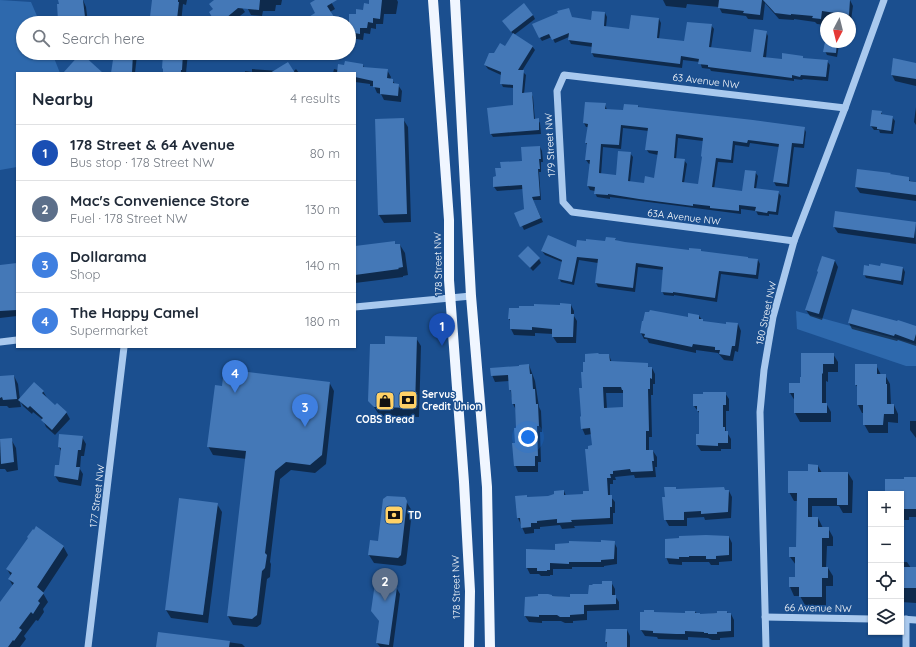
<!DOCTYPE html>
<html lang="en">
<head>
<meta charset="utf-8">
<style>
  :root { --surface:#fff; --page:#f2f2f3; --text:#1f2937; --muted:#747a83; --line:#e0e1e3; --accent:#b45309 }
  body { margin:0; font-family:Quicksand,sans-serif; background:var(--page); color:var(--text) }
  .controls { position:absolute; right:12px; bottom:12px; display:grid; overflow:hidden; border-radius:0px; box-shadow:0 1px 3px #0004 }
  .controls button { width:36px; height:36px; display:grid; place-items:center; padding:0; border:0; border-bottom:1px solid var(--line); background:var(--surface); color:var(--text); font:20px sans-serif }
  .compass { position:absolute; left:820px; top:12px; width:36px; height:36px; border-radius:50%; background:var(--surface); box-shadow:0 1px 3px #0004; rotate:187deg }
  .you { position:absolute; left:528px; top:437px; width:14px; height:14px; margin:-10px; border:3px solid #fff; border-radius:50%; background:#1a73e8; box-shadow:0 0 0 6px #1a73e833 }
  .badge { display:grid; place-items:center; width:26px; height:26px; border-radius:50%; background:var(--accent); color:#fff; font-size:13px; font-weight:700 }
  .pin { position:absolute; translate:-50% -33px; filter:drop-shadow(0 1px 2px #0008) }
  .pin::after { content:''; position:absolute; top:21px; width:14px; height:12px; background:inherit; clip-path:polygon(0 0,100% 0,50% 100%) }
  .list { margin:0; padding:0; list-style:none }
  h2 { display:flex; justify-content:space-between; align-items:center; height:52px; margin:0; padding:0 16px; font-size:17px }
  h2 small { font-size:13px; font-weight:400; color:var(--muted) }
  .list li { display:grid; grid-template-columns:26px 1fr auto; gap:12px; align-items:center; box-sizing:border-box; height:56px; padding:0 16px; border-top:1px solid var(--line) }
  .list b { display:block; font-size:15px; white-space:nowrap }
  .list p { margin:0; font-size:13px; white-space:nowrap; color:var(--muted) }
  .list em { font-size:13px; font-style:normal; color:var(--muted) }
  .icon { flex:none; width:22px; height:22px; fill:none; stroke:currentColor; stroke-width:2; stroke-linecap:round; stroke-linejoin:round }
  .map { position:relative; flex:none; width:916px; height:647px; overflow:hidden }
  .search { position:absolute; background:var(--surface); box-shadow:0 1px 3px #0004; left:16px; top:16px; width:340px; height:44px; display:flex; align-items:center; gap:10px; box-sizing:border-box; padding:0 14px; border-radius:22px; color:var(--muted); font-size:15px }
  .panel { position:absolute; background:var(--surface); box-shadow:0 1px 3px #0004; left:16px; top:72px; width:340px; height:276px; border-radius:0px }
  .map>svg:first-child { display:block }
  .green { fill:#2e69ad }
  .shadow { fill:#0007; fill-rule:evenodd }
  .building { fill:#4478b7; fill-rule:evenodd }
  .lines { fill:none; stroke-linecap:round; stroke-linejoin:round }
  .minor { stroke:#a9c9ee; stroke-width:7 }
  .major { stroke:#f0f6ff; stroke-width:10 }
  .labels { text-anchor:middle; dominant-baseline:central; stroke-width:3; stroke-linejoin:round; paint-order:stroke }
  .street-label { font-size:10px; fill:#fff; stroke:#1b4f8f }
  .poi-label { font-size:10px; font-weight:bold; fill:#fff; stroke:#1b4f8f; text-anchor:start }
</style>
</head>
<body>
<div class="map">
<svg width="916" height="647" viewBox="0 0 916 647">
  <rect width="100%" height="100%" fill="#1b4f8f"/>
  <g class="green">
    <path d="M0,0l31,2 9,21h-17v30h29l8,20h-43v94l-17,3z"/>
    <path d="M796,311l120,33v22h-10l-109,-37z"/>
  </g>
  <g class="shadow">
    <path d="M59,0h24l3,7 2,16h-28l-2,-18h2z"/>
    <path d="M153,0h34l-1,5 -3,-1 -2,19h-28l-2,-6z"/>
    <path d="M214,0h23l8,12 -14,11h-21l3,-6z"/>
    <path d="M249,0h33l-1,5h-5l-1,6h-12l-1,5 -11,-1 -3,-6z"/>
    <path d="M317,0h13l5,9 -5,3 6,11h-21z"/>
    <path d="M370,0h27l1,2 -2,12h-12l-1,10h-7v5l-5,-1 -1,6 -6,-1 -1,7 -14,-2v-15h-8v-3l9,1 14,-10 6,-6z"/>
    <path d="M663,0h187l3,6 -2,14h-1v-2h-24v7l-9,-1 -2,-2 -21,-3v1l-15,-1 -14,-16 -2,17 -15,-1 -2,-3 -24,-3 -3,-6 -32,-3 -1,4 -20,-2z"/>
    <path d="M605,13l2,4 -1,10 24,3 29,-11 2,4 -2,16 26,3 26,-17 3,4 -3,19 41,5 14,-21 2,4 -2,22 17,2 19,-3 2,2 23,2 3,4 -2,16 -25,-2 -1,1 -8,-1v2l-83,-10 -1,-2 -8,-1 -2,-6 -17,-2 -1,8 -88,-11 -2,-4 1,-6 -22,-3 -2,-4v-3l-14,6 -3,-6 -10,4 -2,-3 32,-20 20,3z"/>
    <path d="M533,15l2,4 -21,16 18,11 3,4 -13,21 4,4 -2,19 7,-1 2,4 2,23h3l2,3 1,11 -48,3 -2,-3 23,-28v-18l-11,-1 -2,-4v-8l-13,-6 -3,-4 9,-11 11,-6 8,-14 -7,-9z"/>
    <path d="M826,40v2h11l2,3 -2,12 -10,-2 -2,-4z"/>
    <path d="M63,53h17l1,2 -15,18 12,-14 -10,1 -2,-5h-2z"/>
    <path d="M116,53h19l2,2 -2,18h-22z"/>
    <path d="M166,53h22l-2,20h-22z"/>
    <path d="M210,53h10l-6,5z"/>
    <path d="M916,64v22l-21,-5 -3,-6z"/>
    <path d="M363,65l1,3 23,2 4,7 -1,3h2l3,4 3,1 4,6 -1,11 -17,-2 -3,-6 -4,-1 -3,-7h-4v-2l-15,-2v-9h-22l1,-4 4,1 7,-4z"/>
    <path d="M252,69l41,3 3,-3 3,4h-54v-2l7,1z"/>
    <path d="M605,104l2,6 17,1 14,-5 1,2 165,20 2,4 -2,16 -10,-1 -5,40 -13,-1 -2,-4 5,-35 -29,-4 -1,4 -14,-2 -2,18 -15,-1 -4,27 29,3 12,-20 3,4 -2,13 22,3 3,4 -3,19 -9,-1v2l-11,-1 -2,-4 -15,-2v5l-131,-17v2l-13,-2 -2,-4v-2l-5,-1 -2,-4 3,-22h-2l-3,-4 2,-14 -2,-3 2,-16h-2l-2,-4zM623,128l26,3 -3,18 3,4 9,2 -3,24 -10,5 -15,-2 3,-25 -3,-4 -13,23 -16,-1 2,-28 18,2zM678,138l25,3v18l-4,26 -15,-2 3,-19 -3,-4 -8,-1z"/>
    <path d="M916,107v18l-2,-3z"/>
    <path d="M881,112l2,4 9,1 3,4 -2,13 -13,-1 -1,-3h-5l-3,-4z"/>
    <path d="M403,119l5,8 3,95 -27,1 -5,-8z"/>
    <path d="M540,147l2,4 1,11h-2v10h-2l2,28h-8l10,22 -19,8 -8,-17 9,-4 -2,-20 -26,2 -3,-4v-9l3,-1 5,-8 21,-7z"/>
    <path d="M890,174l1,1 17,3 2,3 6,1v19l-56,-8 -4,-6z"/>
    <path d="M836,212l79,11 1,21 -78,-11 -4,-6z"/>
    <path d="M615,239l2,3 141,18 2,4 -2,15 -37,-5 -4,28 -43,-7v1l-10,-1 -2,-4 2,-21 -26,-3 -3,25 -37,-5 -2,-4 2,-20 -19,-3 -5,25 -13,-3 -2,-4 3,-16 -17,-7 -3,-4 35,-3z"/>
    <path d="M394,242l2,3h4l5,8 3,22 -5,1v1l-48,6v-36z"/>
    <path d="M519,256l20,3 2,4 -8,8z"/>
    <path d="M822,257l13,4 3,6 -16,53 -12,-4 -4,-6 13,-37z"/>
    <path d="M17,264v52l-17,2v-52z"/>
    <path d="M881,267l22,1 2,4 -2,13 -37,-7 -2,-4z"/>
    <path d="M571,305l3,6v5l3,5 -1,22h-19l-4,-6v-3l-18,-1v3l-21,-1 -3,-6v-7l-2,-3z"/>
    <path d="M699,316l5,6 23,3 11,-1 3,7 -3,21 -3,-1 -2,10 -9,-1 -6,-7 -22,-3v3l-47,-10 -2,-4h-3l-3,-6z"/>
    <path d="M849,323l67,4v19l-18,-6 -1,1 -45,-12z"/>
    <path d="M416,338l5,8 -2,71 -39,-1 -10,-15 16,-56z"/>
    <path d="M833,354l5,8v10h-10v10l-2,-1v22l5,9v10h-31l-5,-9v-12l-5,-8z"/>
    <path d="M609,355l3,8 35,1 2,4h3l3,6v10h-2v11h-2l1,42h-3v14h4l4,6v10h-2l1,10 -21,1 -1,-3 -19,2 1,3h-3v4h-3v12l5,6v11h-2v11l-39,2 1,2 -13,1 -2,-4 -20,2v2h-6v4l-9,1 -7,-16 -1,-21 11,1 21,-1 15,-6 2,5 18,-1 6,-3 3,-46 -1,-12 -7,1 -3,-7 1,-39zM606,393h18v15l-17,1z"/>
    <path d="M529,365l6,16 4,26 2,4 1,21h-2l1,30h-3v10h-20l-3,-7 2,-36 -1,-19 -3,-6 -4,-23 -14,1 -3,-7z"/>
    <path d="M876,365l5,10h4l5,9 1,21h3l4,9v9l-10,-1v11h-19l-5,-9v-11h-2l-4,-8v-17l-2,-3z"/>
    <path d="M14,376l4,8 2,16 23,-9 4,7 8,8 11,6 4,7 -15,16 -9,-8 -3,-7 -10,-8 -1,2 -9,-8 -3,-5 1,6 -12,1 -2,-2h-7v-25z"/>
    <path d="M329,382l5,9 -8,73 -11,9 -24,-3 -11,9 -10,83 1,2 -1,13 -3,2 -6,45 -4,3 -24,-2 -5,-9 19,-157 -34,-4 -5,-9 15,-59z"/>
    <path d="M725,393l4,6v12h-3v20l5,8v10h-10v2h-20l-4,-6 3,-10v-21l-6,-8 10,-11z"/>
    <path d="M910,421h6v17l-6,-8z"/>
    <path d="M82,437l4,7 -2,12h-3l-1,13 3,5 -2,12 -22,-4 -4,-6 5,-10 1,-15 -2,-4z"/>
    <path d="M11,439l5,9 2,22 -11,2 -2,-3h-5v-29z"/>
    <path d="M818,466l4,7h26l5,8 -1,32h-9l-4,-7h-27v12h6l5,10h5l5,9v9h-6l-1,22h2l5,8v10h-7v19h-21l-5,-9h-6l-4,-9v-9h6v-13l-6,-8 7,-9 1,-47h-4l-5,-9 20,-20z"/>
    <path d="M916,478v39h-7v3h-8v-26h-15l19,-14z"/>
    <path d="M676,490l53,1 3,6 -1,21 -26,2 -1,-3 -17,1v8h-18l-4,-7z"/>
    <path d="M404,498l8,13 -6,53 -4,2 -28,-3 -5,-8 10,-13z"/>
    <path d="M217,504l5,8 -14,111 -37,-5 -5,-8z"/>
    <path d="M729,537l3,6v18l-13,1v3h-8l-2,-3h-27v3l-13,-1 -3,-7z"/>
    <path d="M29,539l34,7 5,9 -25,38 5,9 -5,7 1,3 -6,9 -2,-1 -12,16 2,3 -6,8h-20v-43l13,-18 -4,-7 2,-3 -4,-7z"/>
    <path d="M614,542l3,6v16l-13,2v1h-32v2h-19v6h-3v1h-9l-2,-2h-9l-3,-6v-18l29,2 46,-9z"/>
    <path d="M870,559h1v23l-1,-2z"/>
    <path d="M901,562h6l4,6h5v35l-15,-1z"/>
    <path d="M611,582l4,7v7l4,6v8l-32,1v9l-14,1v2h-8l-4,-2h-19v2l-13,-1 -4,-6 27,-20 19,2 18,-2 14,-11z"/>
    <path d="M396,587l4,7 -7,53h-13l-3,-4 3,-21 -8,-11z"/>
    <path d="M695,612l5,3 27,-3 1,2h3l3,6v17l-14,1v2h-8l-4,-2 -20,-1v3l-30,-1 -1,-2 -12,-1 -4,-6 14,-17 31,1z"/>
    <path d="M607,630h20l3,6v11h-22l-2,-5z"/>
    <path d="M159,633l83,11 3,3h-88z"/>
  </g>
  <g class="building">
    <path d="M58,0h25l2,17h-2l1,6h-23l-1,-3 -2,1 -1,-17h2z"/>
    <path d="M152,0h26v2h1l-2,17h-1l-1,4 -24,-1 1,-4 -2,-1z"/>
    <path d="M214,0h46l-1,10 -21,-2 -18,15h-16l8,-6 -3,-5 4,-3 -4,-5z"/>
    <path d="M315,0h22l-10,6 11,17h-39l16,-10 -5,-10z"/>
    <path d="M369,0h13l-2,19 -7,-1v5l-5,-1 -1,6h-7v6l-11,-2v-18h7v-5l7,1 1,-7 5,1z"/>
    <path d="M719,0h43l-2,15 -17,-2 1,-2 -26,-3z"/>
    <path d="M763,0h87l-1,15 -27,-4 -1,8 -9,-1 1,-2 -22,-2v1l-16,-2z"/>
    <path d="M524,3l9,12 -22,17 -9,-11z"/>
    <path d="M569,8l3,9 19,3 1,-9 13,1 -1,14 25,3 2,-14 28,3 -2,20 27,3 3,-19 25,2 -3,23 42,5 3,-23 13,2 -4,26 19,2v-6l21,3v2l25,2 -2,17 -25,-2 -1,2 -8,-2v3l-84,-11v-2l-10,-1 1,-5 -18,-3 -1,8 -89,-11 1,-10 -24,-3 1,-7 -17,7 -3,-6 -10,4 -7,-14 26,-11 -1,-2z"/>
    <path d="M513,33l20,13 -15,24h6l-2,23 10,-1 2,27 5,-1v12l-49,4 -3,-26 26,-3v-20l-13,-1 1,-12 -17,-7 5,-12h5l6,-10 5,3z"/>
    <path d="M825,42h12l-1,11 -13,-1z"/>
    <path d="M81,53l22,20h-40z"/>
    <path d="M114,53h19l-1,20h-21z"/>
    <path d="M165,53h18l-1,17h-1v3h-18v-4l-1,-1 1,-14 2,1z"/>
    <path d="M893,58l23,5v16l-25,-4z"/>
    <path d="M345,61l18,3v3l25,2 -1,9 6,1v4l6,1 -1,12 -18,-2v-6l-7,-1v-6l-18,-4v-4h-18l1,-9 6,1z"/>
    <path d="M288,62l7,11h-25z"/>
    <path d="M585,102l21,1 -1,6 18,1 1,-6 14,1v2l115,13 52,7 -2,17 -11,-1 -5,41 -14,-2 6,-38 -31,-4 -1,3 -14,-2 -2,19 -15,-2 -4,29 30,4 3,-21 11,1 -2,17 25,3 -3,21 -8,-1 -1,2 -12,-2 1,-4 -17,-2v6l-29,-3v-2l-17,-2v2l-54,-7 -31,-5v1l-14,-1 1,-7 -8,-1 3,-26h-5l2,-17h-2l3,-19 -5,-1zM621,125l27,3 -3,22 13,1 -4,27 -9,-2 -1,7 -16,-2 3,-29 -13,-1 -2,24 -17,-2v-1l2,-28 18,1zM676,134l27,4 -2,18 1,1 -4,27 -16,-2 3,-23 -11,-1z"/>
    <path d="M872,110l10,1 -1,3 12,2 -2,15 -14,-2v-2l-7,-1z"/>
    <path d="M404,118l3,96 -29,1 -3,-96z"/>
    <path d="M540,146l1,13h-2l1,10h-2l2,27 -8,1 9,21 -21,9 -6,-14 10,-4 -2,-24 -29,2v-10l3,-1 -1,-8h6l-1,-6 22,-1 -1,-14z"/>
    <path d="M857,169l34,4 -1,1 19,3v4l7,1v13l-61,-8z"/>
    <path d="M835,211l81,11 -2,16 -81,-11z"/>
    <path d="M548,235l28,12 1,-7 9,1v-2l19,2 1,-4 10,1 -1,2 10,2 64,8v-2l12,1v2l47,6v1l10,1 -2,16 -37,-4 -4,27 -42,-6v1l-12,-1 2,-25 -27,-4 -3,25 -38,-5 3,-24 -21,-2 -5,25 -14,-3 4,-19 -21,-9z"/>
    <path d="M395,241v3h5l3,23 -5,1 1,1 -44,6v-29z"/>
    <path d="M528,246l12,12 -10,10 -12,-12z"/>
    <path d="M822,256l13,4 -16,54 -14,-4 13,-38 -1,-1z"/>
    <path d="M17,263v47l-17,1v-46z"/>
    <path d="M881,263l22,4 -2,14 -38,-6 1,-10 5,1v-2l11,2z"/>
    <path d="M560,303l11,1v10h3l-1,23h-21v-8l-20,-2v3l-22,-1v-10h-2l1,-11h10v-2h15v-2l26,1z"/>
    <path d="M852,309l45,12 1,-1 18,6v8l-2,7 -19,-7 -1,2 -46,-13z"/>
    <path d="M650,310l38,7v-4l11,2v4h4v2l23,3v-2l12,1 -3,23h-3l-2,10 -11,-2 1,-4h-5v-3l-22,-3 -1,3 -48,-10 1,-3 -5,-1 2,-12h1l2,-9h4z"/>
    <path d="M385,336l32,1 -2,71 -41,-1 -6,-6 2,-57h15z"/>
    <path d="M598,353l1,1h10l1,7 38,2v4h4v12l-2,-1v11h-2l1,42h-3v19h7l1,11h-2l1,10 -22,1 -1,-3 -17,2v3h-3l1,4h-4l1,17h4v12h-2v11l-39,2 1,2 -15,1v-4l-20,2v2h-6v4l-10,1 -1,-10h-3l-2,-22 12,-1v2l21,-1 6,-2v-3l10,-1v5l19,-1v-3h6l-4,-42h3v-3l4,-1 -2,-17 -9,1 -1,-12 1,-1 -2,-28h3l-1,-16h2v-10h2v-8zM603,387h18l1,3h1v17l-19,1z"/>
    <path d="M801,353h33v11h-11v10l-1,-1v30h5v10h-33v-20h-5v-10h11v-6h1z"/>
    <path d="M529,364l1,10h2l1,15h2l1,15h2l1,22h-2l1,30h-3v10h-21l-2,-23h3l-1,-15h2l-1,-24h-3l-1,-14h-2l-1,-15 -17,1 -1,-8 29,-2v-1z"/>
    <path d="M855,364h22v10h9v10h1v20h7v10h-10l-1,11h-20v-20h-6v-20h-2z"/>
    <path d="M224,369l106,13 -8,73 -12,10 -24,-3 -11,9 -10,82 2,2 -2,13 -3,3 -5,44 -5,4 -25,-3 19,-165 -39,-4 8,-62 7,1z"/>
    <path d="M14,375l3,24 -14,1 -1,-3 -2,1v-22z"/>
    <path d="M34,382l10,9 -2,2 13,12 2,-2 10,9 -15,18 -11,-10 2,-2 -13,-12 -2,2 -10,-8z"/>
    <path d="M703,392h23v13h-3v22h2v4h3v12h-10v3l-22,-1v-11h3v-23h-2v-5h-4v-12h10z"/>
    <path d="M59,434l24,2 -2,14h-3l-2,17h4l-2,13 -24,-4 1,-11h4l2,-17 -3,-1z"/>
    <path d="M12,438l2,24 -13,2 -1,-25z"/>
    <path d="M808,464l10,1v7h30v33h-11v-7h-29v19h10v10h11v11h-7v29h6v11h-6v19h-23v-10h-10v-10h6v-20h-6v-10h7l1,-54h-9v-22h20z"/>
    <path d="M904,477h12v32h-15v-15h-16v-15h19z"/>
    <path d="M664,487h12v2l48,-2 1,3h4l-1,22 -27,2v-3l-17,1v8h-20l-2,-23h3z"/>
    <path d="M387,496l18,1 2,4 -6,54 -3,3 -30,-3 2,-15 8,1 5,-42z"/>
    <path d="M179,498l39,5 -15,112 -38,-5z"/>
    <path d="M36,526l28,20 -27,41 7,6 -6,8 2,2 -7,11 -2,-2 -12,16 3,2 -8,11 -1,-1 -5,7h-8v-45l14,-19 -6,-4 4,-6 -6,-4 22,-31 -1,-1 6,-8 1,1z"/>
    <path d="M706,535l23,1v19l-13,1v3h-10v-3h-17v1h-10v2l-14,-1v-19l14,-1v-2z"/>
    <path d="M601,540l14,1 -1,18 -13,1v2h-32v2l-19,-1v7h-3v1h-10v-3h-11v-19l29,1v-6l14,-1v-2l32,1z"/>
    <rect x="901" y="567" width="15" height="21"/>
    <path d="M602,581h10v14h4v9l-32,1v9l-14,1v2h-10l-3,-2h-18v2l-15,-1 1,-19 13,-1v-2h10l4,1v1l18,1v-3h18l1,-9h4l-1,-1h10z"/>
    <path d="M375,583l21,3 1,1 -8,58 -13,-2 3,-22 -8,-10z"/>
    <path d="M644,610h10v2l31,1v-2h10v2h5v1l17,-1v-2h10v2h4v18l-14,1v2h-9v-1h-4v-1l-19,-1v3h-9l-23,-1v-2l-13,-1v-18h4z"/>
    <path d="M606,629h21v18h-20v-5h-2z"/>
    <path d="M158,632l72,9 -1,6h-73z"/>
  </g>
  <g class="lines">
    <g class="minor">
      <path d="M794,241l-222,-29 -9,-10 -6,-111 7,-16 281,33"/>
      <path d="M355,307l116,-11"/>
      <path d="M0,342l17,-2"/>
      <path d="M765,617l106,2"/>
      <path d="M901,619l15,1"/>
      <path d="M906,619v28"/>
      <path d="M88,647l36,-300"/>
      <path d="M766,647l-6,-235 4,-42 9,-53 21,-76 51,-133 39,-108"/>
    </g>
    <g class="major">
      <path d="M433,0l16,220v60l15,202 6,109 -1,56"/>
      <path d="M455,0l16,296 16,191 3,160"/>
    </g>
  </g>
  <defs>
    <symbol id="bank-square" viewBox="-11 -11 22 22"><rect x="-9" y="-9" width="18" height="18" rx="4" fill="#ffd166" stroke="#1b4f8f"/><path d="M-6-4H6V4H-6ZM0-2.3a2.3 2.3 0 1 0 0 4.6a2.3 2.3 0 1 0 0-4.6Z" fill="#111"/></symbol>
    <symbol id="shop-square" viewBox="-11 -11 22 22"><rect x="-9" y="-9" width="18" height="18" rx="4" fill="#ffd166" stroke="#1b4f8f"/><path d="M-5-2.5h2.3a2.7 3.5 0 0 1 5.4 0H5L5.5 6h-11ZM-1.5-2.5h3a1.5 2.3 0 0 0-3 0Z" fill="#111"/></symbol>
  </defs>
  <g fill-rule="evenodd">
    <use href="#bank-square" x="397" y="389" width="22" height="22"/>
    <use href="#shop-square" x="374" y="390" width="22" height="22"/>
    <use href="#bank-square" x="383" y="504" width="22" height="22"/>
  </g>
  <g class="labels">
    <g class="street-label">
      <text transform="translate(706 81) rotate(7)">63 Avenue NW</text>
      <text transform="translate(550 145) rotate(-93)">179 Street NW</text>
      <text transform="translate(684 217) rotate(7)">63A Avenue NW</text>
      <text transform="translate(438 264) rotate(-91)">178 Street NW</text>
      <text transform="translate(766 313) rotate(-78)">180 Street NW</text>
      <text transform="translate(97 496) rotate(-83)">177 Street NW</text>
      <text transform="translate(456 587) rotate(-91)">178 Street NW</text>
      <text transform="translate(818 608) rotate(1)">66 Avenue NW</text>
    </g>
    <g class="poi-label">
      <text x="422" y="394">Servus<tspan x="422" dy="12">Credit Union</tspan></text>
      <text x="385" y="419" text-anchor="middle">COBS Bread</text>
      <text x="408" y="515">TD</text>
    </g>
  </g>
</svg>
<div class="controls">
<button>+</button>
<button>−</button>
<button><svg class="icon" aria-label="locate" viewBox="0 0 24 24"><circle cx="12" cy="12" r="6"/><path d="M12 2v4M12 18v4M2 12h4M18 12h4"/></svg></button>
<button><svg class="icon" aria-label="layers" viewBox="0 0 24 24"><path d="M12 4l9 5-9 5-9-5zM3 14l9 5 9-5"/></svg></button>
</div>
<svg class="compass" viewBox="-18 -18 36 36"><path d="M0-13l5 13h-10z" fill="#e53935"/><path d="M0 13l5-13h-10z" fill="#747a83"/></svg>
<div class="you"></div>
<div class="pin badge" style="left:442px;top:346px;background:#1a4fb4">1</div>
<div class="pin badge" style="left:385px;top:601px;background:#5c6f8a">2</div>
<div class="pin badge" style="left:305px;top:427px;background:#3f7fe0">3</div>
<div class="pin badge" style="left:235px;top:393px;background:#3f7fe0">4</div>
<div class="search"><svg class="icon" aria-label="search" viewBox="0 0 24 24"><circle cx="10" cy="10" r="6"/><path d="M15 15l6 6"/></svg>Search here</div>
<section class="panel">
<h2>Nearby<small>4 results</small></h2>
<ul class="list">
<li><span class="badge" style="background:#1a4fb4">1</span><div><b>178 Street &amp; 64 Avenue</b><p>Bus stop · 178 Street NW</p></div><em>80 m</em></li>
<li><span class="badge" style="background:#5c6f8a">2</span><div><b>Mac's Convenience Store</b><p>Fuel · 178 Street NW</p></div><em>130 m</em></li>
<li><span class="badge" style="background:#3f7fe0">3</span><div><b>Dollarama</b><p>Shop</p></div><em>140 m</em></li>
<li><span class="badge" style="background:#3f7fe0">4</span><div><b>The Happy Camel</b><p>Supermarket</p></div><em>180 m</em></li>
</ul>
</section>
</div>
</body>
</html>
